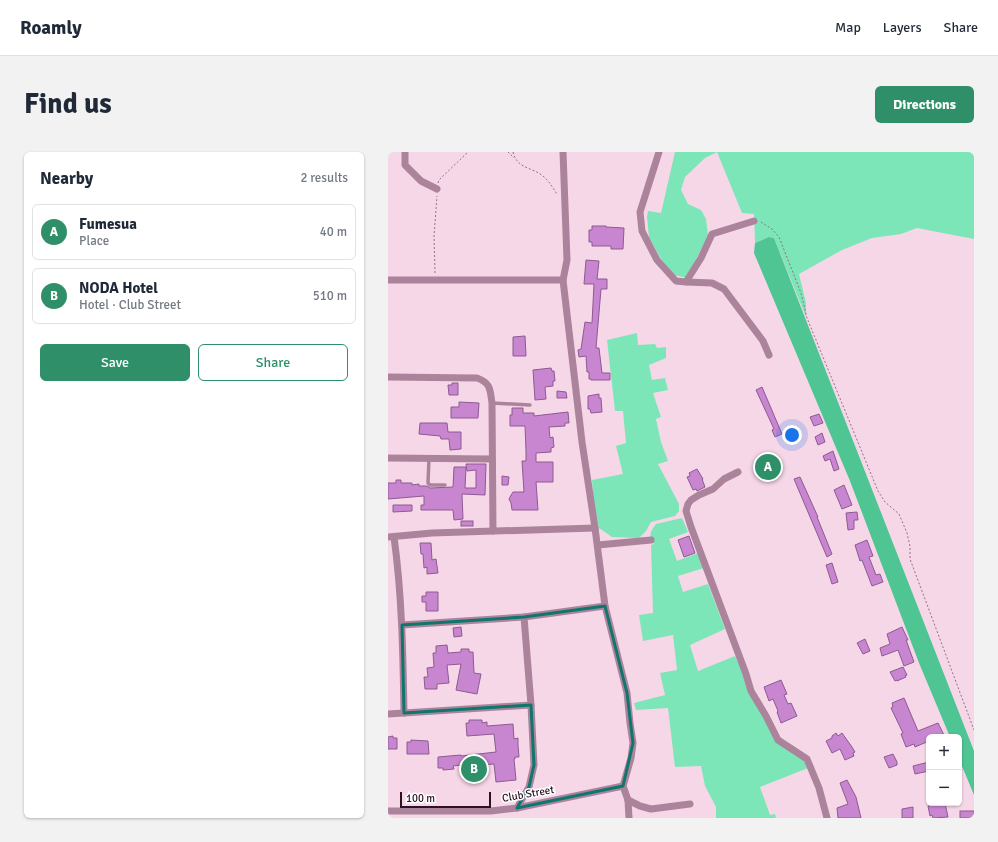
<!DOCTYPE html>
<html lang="en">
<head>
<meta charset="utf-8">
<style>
  :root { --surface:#fff; --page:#f2f2f3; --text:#1f2937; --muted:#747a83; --line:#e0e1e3; --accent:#2e8f69 }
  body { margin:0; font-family:Signika,sans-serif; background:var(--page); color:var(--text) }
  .controls { position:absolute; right:12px; bottom:12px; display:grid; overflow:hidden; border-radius:6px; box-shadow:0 1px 3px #0004 }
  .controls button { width:36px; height:36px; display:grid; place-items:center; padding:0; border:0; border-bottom:1px solid var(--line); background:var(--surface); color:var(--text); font:20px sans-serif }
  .scale { position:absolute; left:12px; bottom:10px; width:91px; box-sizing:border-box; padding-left:4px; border:2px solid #2d1223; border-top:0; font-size:11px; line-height:14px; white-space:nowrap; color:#2d1223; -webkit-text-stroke:3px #fff; paint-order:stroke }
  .you { position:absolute; left:404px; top:283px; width:14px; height:14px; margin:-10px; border:3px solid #fff; border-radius:50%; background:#1a73e8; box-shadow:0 0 0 6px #1a73e833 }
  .badge { display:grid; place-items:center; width:26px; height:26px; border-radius:50%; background:var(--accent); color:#fff; font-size:13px; font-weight:700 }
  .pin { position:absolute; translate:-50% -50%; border:2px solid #fff; box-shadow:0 1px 4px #0006 }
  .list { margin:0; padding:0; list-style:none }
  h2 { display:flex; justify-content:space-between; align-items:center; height:52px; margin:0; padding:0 16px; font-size:17px }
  h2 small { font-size:13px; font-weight:400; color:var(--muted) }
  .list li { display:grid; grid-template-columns:26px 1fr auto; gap:12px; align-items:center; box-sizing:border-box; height:56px; margin:0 8px 8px; padding:0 8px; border:1px solid var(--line); border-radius:6px }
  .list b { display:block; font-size:15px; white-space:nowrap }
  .list p { margin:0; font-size:13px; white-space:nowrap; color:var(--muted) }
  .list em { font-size:13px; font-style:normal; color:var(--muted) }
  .actions { display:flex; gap:8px; padding:12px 16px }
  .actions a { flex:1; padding:9px 0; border:1px solid var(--accent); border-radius:6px; text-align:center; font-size:14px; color:var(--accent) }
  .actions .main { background:var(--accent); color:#fff }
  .map { position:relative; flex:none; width:586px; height:666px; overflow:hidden; border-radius:6px }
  header { display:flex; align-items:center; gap:24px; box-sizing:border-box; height:56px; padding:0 20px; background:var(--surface); border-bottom:1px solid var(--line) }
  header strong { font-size:19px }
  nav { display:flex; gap:22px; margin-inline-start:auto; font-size:14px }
  .intro { display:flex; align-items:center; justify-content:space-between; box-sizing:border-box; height:96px; padding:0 24px }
  h1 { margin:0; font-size:28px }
  .button { padding:10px 18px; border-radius:6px; background:var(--accent); color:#fff; font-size:14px; font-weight:700 }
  main { display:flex; gap:24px; padding:0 24px }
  aside { flex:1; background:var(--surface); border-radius:6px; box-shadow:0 1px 3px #0004 }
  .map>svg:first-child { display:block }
  .green { fill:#7de6b8 }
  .forest { fill:#4fc594 }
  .building { fill:#c885d0; stroke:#8d5a92 }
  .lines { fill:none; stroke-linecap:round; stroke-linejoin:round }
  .path { stroke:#8f7283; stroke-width:1; stroke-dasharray:2 2; stroke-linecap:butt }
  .service { stroke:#ab849b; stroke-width:3.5 }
  .minor { stroke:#ab849b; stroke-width:7 }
  .marked { fill:none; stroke:#0f766e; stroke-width:3; stroke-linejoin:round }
  .labels { text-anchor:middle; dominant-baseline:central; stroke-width:3; stroke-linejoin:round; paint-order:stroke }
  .street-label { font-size:11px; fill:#2d1223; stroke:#fff }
</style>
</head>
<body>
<header>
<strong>Roamly</strong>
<nav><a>Map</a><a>Layers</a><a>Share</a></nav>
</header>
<div class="intro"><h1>Find us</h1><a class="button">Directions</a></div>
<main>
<aside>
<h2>Nearby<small>2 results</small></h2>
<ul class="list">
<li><span class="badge">A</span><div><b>Fumesua</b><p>Place</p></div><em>40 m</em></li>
<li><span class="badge">B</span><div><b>NODA Hotel</b><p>Hotel · Club Street</p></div><em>510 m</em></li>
</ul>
<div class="actions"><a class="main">Save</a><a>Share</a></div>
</aside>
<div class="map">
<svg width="586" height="666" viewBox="0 0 586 666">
  <rect width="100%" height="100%" fill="#f6d7e8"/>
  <g class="green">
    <path d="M287,0h42l-12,6 -20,19 -4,13 7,14 13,6 5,9 2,16 -21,43 -13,-3 -13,-16 -12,-22 -2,-20 1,-6 13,2z"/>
    <path d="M329,0h257v87l-57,-11 -16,6 -29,4 -30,12 -43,24 7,29v14l-32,-79 -5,-1 -14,6 -1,-29 -12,-1z"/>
    <path d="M249,181l1,12 17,-1 2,4 9,-1v11l-17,7 3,15 13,-2 3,12 -15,3 8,24 -5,2 5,23 7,19 -10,3 21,40v7l-4,5 -24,6 -5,9 -7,7 -27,-1 -13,-9 -5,-23 -2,-25 31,-6 -7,-28 10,-3 -3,-32h-8l-8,-71z"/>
    <path d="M294,366l6,14 -19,7 8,22 21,-8 6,15 -26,8 5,16 25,-8 17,45 -35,16 8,26 37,-15 42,87 25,15 6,10 -48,19 10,28 5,-1 1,4h-60v-11l-11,-21 -4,-20 -26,1 -7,-59 -32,2 -2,-7 31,-8 -5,-22 17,-3 -4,-35 -30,6 -4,-26 14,-2 -2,-68 3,-1c-6,-9 -4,-12 2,-20z"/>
  </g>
  <path class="forest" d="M381,85l5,1 200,513v44l-15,-36v-22h-9l-31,-74 -69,-182 -96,-228 1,-10z"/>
  <g class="building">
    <path d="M204,74h14v1l18,1 -1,21h-12v-3h-19v-4h-3v-12h3z"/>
    <path d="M198,108l13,1 -2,18h10v10h-6l-5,59h3l3,25h8v7h-19v-1h-2v-7h-2l-1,-16 -7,1 -1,-7 3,-1 4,-27 7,1 2,-39h-10z"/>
    <path d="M137,184l1,20h-13v-19z"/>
    <path d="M163,216l1,3h2l1,10h-2v5l-8,1 1,12 -11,1 -2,-30z"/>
    <path d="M64,231h6v12h-9l-1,-10h4z"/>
    <path d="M374,235l20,47 -7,3 -3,-7 2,-1 -18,-39z"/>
    <path d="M169,239l9,1 1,6h-10z"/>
    <path d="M211,242v4h2l1,14 -11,1 -1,-4h-2v-13z"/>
    <path d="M71,250l20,1 -1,15h-27v-11h8z"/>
    <path d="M124,256h11v5h11v3l34,-4 1,11h-4v3l-16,1 1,11 3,-1 1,10 -3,1v4l-15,1v9h17v20h-17l2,28h-26l-1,-7 -2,-4 1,-2 3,-5h11l-2,-31h4v-10l-1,-25h-15v-11h2z"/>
    <path d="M431,262l4,9 -9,3 -4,-9z"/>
    <path d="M32,271h27l1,9h13v17l-11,1 -1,-11h-8l-1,-3 -21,-2z"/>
    <path d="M434,281l3,9 -7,3 -3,-8z"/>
    <path d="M445,299l6,18 -5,2 -4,-12 -5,2 -2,-5z"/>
    <path d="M379,306l6,16 -5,2 -5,-16z"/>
    <path d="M78,312h20l-1,31 -23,-1 1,25 -9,1 -1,-10h-32v-5h3v-9l-36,3v-16h8v-3h5v3h11v2l7,-1v2h8l3,2 23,-1 1,-20h12l-1,21h11v-18l-9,1z"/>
    <path d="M309,317l6,10h-1l3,8 -8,4 -1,-2 -3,1 -6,-13 3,-1 -1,-3z"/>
    <path d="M114,324l7,1 -1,8h-6z"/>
    <path d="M412,325l18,40h-1l15,37 -5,3 -33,-78z"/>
    <path d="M456,333l8,20 -10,4 -8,-19z"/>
    <path d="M5,353h19v6l-19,1z"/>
    <path d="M469,360l1,8h-4v9l-6,1 -2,-17z"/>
    <rect x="73" y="369" width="12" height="5"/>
    <path d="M301,384l6,17 -11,4 -6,-17z"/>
    <path d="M479,388l6,16 -4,1 7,18 4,-1 3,8 -11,4 -10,-26 -2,1 -5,-16z"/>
    <path d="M32,391h11l1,17 4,-1 2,14 -11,1v-7l-3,1 -1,-14h-2z"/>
    <path d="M444,411l6,19 -6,2 -6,-19z"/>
    <path d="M38,440h12v19h-12v-9h-4v-6h4z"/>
    <path d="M73,475l1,9 -8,1 -1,-9z"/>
    <path d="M514,475l6,13h-2l8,22 -10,4 -6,-16 -16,6 -2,-8 10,-4 -3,-10z"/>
    <path d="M477,487l5,12 -7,3 -6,-11z"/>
    <path d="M59,493l1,8 13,-1v-3h8v3h4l1,21 7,1 -4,20 -21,-4 5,-26 -14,1 2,18 -12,1v5h-12l-1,-12h4l-1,-9 7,-1 -1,-14h3v-7z"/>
    <path d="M515,515l4,8 -2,1 1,1 -9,4v-1l-2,1 -5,-9z"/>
    <path d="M393,528l6,14 -3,1 4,9 3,-1 6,13 -16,7 -4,-11 1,-1 -5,-12 -4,2 -5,-14z"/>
    <path d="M516,546l14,33 20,-8 6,12 -5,2h-10v4l-14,6 -1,-3 -8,3 -5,-13 2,-1 -12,-25 2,-1 -1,-4z"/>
    <path d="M81,568h13v3l5,-1v4l26,-2 1,15 4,-1v7l1,12h-4v2h-1l2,21 -20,2 -2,-18 -12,1 -1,-2 -20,1v1l-8,1 1,3 -11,1v-2h-5v-11l23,-2v1l35,-4 -2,-18 -27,2 -1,-13h3z"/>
    <path d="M448,581l2,3 4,-3 10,14 3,5 -2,1 1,3 -9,4 -5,-11 -8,4 -6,-12 6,-3v-2z"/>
    <path d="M5,584v2h4v11h-9v-12z"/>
    <path d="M23,588l17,1 1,13h-22v-12h4z"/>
    <path d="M505,602l4,8v3l-8,3 -5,-11z"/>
    <path d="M541,610v9l-14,3 -2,-8z"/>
    <path d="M459,628l9,17 5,21h-23l-1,-10 11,-4 -8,-21z"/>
    <path d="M546,651h11l3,14 -15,1 -1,-3 -2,1 -2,-10h2v-2z"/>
    <path d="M525,655v11h-11v-9z"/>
    <rect x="572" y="659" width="14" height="7"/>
  </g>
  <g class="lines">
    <g class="path">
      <path d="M120,0l6,6"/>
      <path d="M125,0c4,17 19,15 30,24 6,5 10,12 14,18"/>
      <path d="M50,31l1,-3 29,-28"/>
      <path d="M373,70l11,7 7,8 22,56 6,25 71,173 7,11 14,12 8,19 3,13v13l64,171"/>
      <path d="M47,121l-1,-37 3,-40"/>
    </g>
    <g class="service">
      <path d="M104,251l38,2"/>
      <path d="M41,306l-1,25 2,2h15"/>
    </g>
    <g class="minor">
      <path d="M17,0v13l16,16 16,8"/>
      <path d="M175,0l4,108 -4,20 19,162 13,86 10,78 22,87 3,30 3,20 -2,15 -8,28 5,14 1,18"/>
      <path d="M271,0l-19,60 2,19 15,29 19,21 10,1 15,-24 11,-24 42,-13"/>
      <path d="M0,128h175"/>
      <path d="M298,130l26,1 12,6 39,52 6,14"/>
      <path d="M0,225l89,1c14,5 13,12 15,25l1,128"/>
      <path d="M0,306l103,1"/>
      <path d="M350,320l-14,7 -11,10 -14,6 -8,5 -3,4 -2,7 5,16 55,147 5,17 15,25 12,24 29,19 12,29 8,30"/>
      <path d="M0,385l44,-4 163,-5"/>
      <path d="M6,385c8,58 9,117 10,176"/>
      <path d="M210,393l53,-5"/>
      <path d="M14,473l122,-8 81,-11"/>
      <path d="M0,562l143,-9"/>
      <path d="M240,648l12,6 11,3 39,-5"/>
      <path d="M129,656l12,-21 5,-22 -3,-60 -7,-88"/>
      <path d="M0,659h103l26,-3 106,-22"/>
    </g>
  </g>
  <path class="marked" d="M217,454l22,87 6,50 -10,43 -106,22 12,-21 5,-22 -3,-60 -127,8 -2,-88 122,-8z"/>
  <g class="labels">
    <g class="street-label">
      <text transform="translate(140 642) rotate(-10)">Club Street</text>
    </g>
  </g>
</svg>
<div class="controls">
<button>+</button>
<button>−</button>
</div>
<div class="scale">100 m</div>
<div class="you"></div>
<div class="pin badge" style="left:380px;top:315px">A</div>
<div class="pin badge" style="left:86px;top:617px">B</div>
</div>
</main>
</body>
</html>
